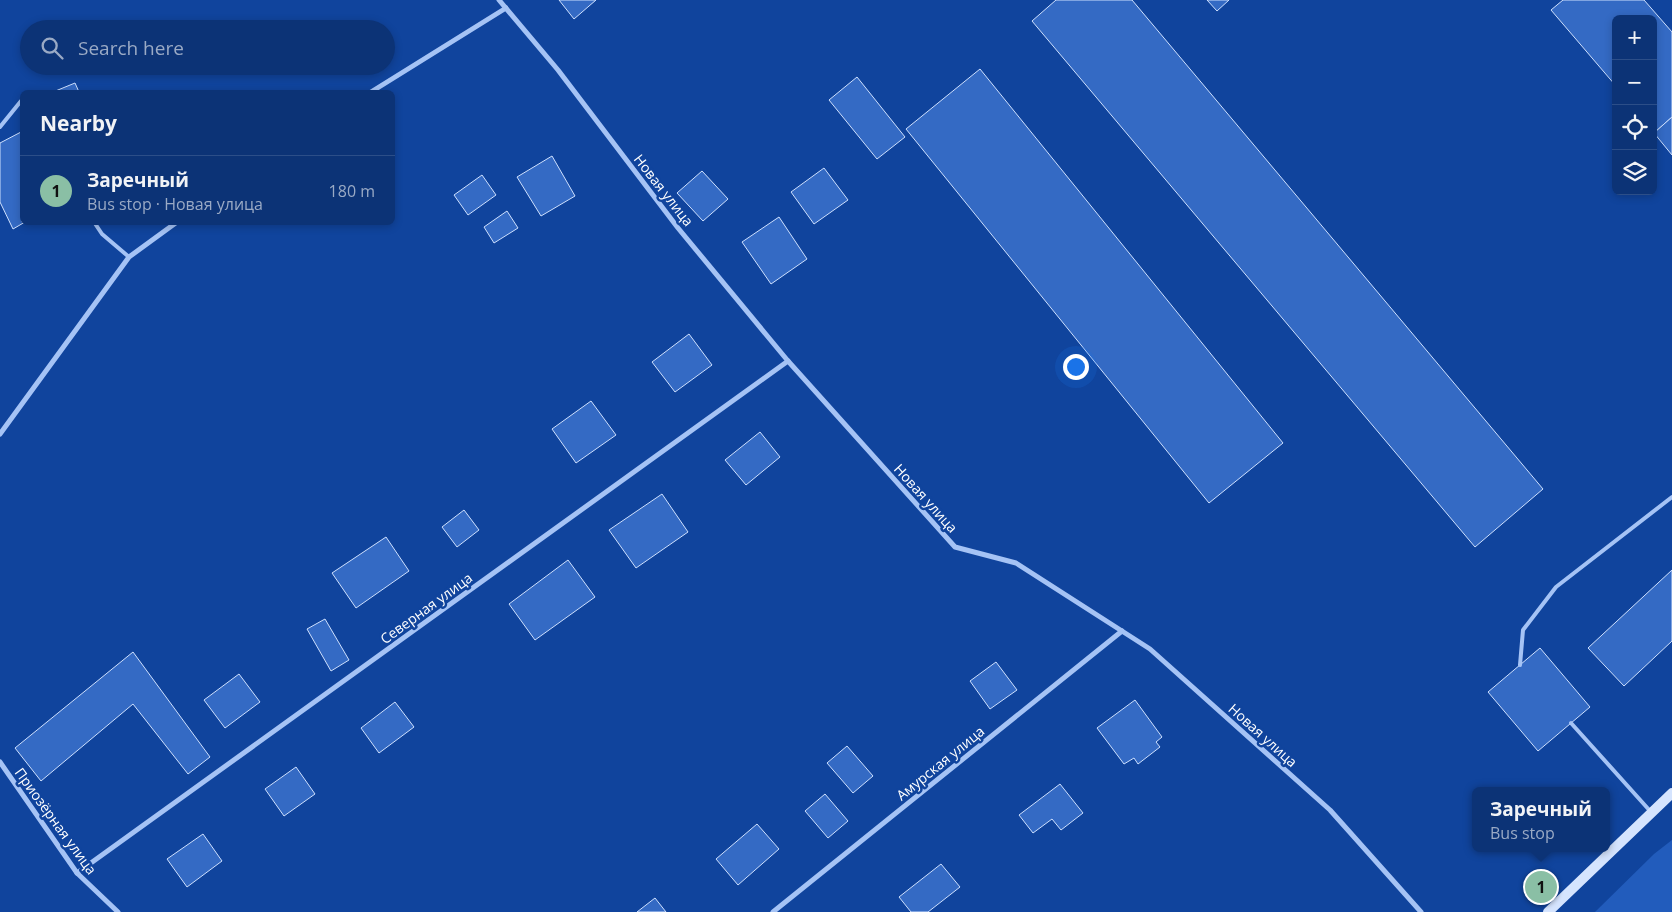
<!DOCTYPE html>
<html lang="en">
<head>
<meta charset="utf-8">
<style>
  :root { --surface:#0c3376; --page:#1a3f7e; --text:#f1f3f6; --muted:#9aaac5; --line:#2c4e88; --accent:#8abfa5 }
  body { margin:0; font-family:"Open Sans",sans-serif; background:var(--page); color:var(--text) }
  .controls { position:absolute; right:15px; top:15px; display:grid; overflow:hidden; border-radius:8px; box-shadow:0 2px 8px #0003 }
  .controls button { width:45px; height:45px; display:grid; place-items:center; padding:0; border:0; border-bottom:1px solid var(--line); background:var(--surface); color:var(--text); font:25px sans-serif }
  .you { position:absolute; left:1075px; top:366px; width:18px; height:18px; margin:-12px; border:4px solid #fff; border-radius:50%; background:#1a73e8; box-shadow:0 0 0 8px #1a73e833 }
  .badge { display:grid; place-items:center; width:32px; height:32px; border-radius:50%; background:var(--accent); color:#111; font-size:16px; font-weight:700 }
  .pin { position:absolute; translate:-50% -50%; border:2px solid #fff; box-shadow:0 1px 5px #0006 }
  .popup { position:absolute; left:1472px; top:787px; width:138px; height:65px; box-sizing:border-box; display:grid; place-content:center; border-radius:8px; background:var(--surface); filter:drop-shadow(0 1px 4px #0005); font-size:16px; white-space:nowrap; color:var(--muted) }
  .popup b { font-size:19px; color:var(--text) }
  .popup::after { content:''; position:absolute; left:50%; top:100%; margin-left:-10px; border:10px solid transparent; border-top-color:var(--surface) }
  .list { margin:0; padding:0; list-style:none }
  h2 { display:flex; justify-content:space-between; align-items:center; height:65px; margin:0; padding:0 20px; font-size:21px }
  h2 small { font-size:16px; font-weight:400; color:var(--muted) }
  .list li { display:grid; grid-template-columns:32px 1fr auto; gap:15px; align-items:center; box-sizing:border-box; height:70px; padding:0 20px; border-top:1px solid var(--line) }
  .list b { display:block; font-size:19px; white-space:nowrap }
  .list p { margin:0; font-size:16px; white-space:nowrap; color:var(--muted) }
  .list em { font-size:16px; font-style:normal; color:var(--muted) }
  .icon { flex:none; width:28px; height:28px; fill:none; stroke:currentColor; stroke-width:2; stroke-linecap:round; stroke-linejoin:round }
  .map { position:relative; flex:none; width:1672px; height:912px; overflow:hidden }
  .search { position:absolute; background:var(--surface); box-shadow:0 2px 8px #0003; left:20px; top:20px; width:375px; height:55px; display:flex; align-items:center; gap:12px; box-sizing:border-box; padding:0 18px; border-radius:28px; color:var(--muted); font-size:19px }
  .panel { position:absolute; background:var(--surface); box-shadow:0 2px 8px #0003; left:20px; top:90px; width:375px; height:135px; border-radius:8px }
  .map>svg:first-child { display:block }
  .green { fill:#225cbc }
  .building { fill:#346ac4; stroke:#cee0fe }
  .lines { fill:none; stroke-linecap:round; stroke-linejoin:round }
  .lane { stroke:#a5c3f5; stroke-width:4 }
  .street { stroke:#a5c3f5; stroke-width:5 }
  .secondary { stroke:#d5e4fe; stroke-width:10 }
  .labels { text-anchor:middle; dominant-baseline:central; stroke-width:5; stroke-linejoin:round; paint-order:stroke }
  .street-label { font-size:14px; fill:#fff; stroke:#10449d }
</style>
</head>
<body>
<div class="map">
<svg width="1672" height="912" viewBox="0 0 1672 912">
  <rect width="100%" height="100%" fill="#10449d"/>
  <path class="green" d="M1672,840v72h-77l59,-58z"/>
  <g class="building">
    <path d="M559,0h37l-22,19z"/>
    <path d="M1056,0h76l411,489 -68,58 -443,-526z"/>
    <path d="M1207,0h22l-12,11z"/>
    <path d="M1563,0h81l28,32v85l-17,15 -2,-2v-111h-37v67l-65,-76z"/>
    <path d="M980,69l303,374 -74,60 -303,-374z"/>
    <path d="M857,77l48,60 -28,22 -48,-59z"/>
    <path d="M75,83l4,9h-26z"/>
    <path d="M1672,117v38l-18,-22z"/>
    <path d="M21,132l1,90h3l-12,7 -13,-27v-59z"/>
    <path d="M552,156l23,40 -34,20 -24,-39z"/>
    <path d="M824,168l24,32 -34,24 -23,-32z"/>
    <path d="M702,171l26,28 -25,22 -26,-28z"/>
    <path d="M482,175l14,20 -28,20 -14,-20z"/>
    <path d="M507,211l11,17 -24,15 -10,-16z"/>
    <path d="M779,217l28,42 -36,25 -29,-42z"/>
    <path d="M689,334l23,31 -37,27 -23,-30z"/>
    <path d="M591,401l25,34 -40,28 -24,-34z"/>
    <path d="M760,432l20,25 -34,28 -21,-25z"/>
    <path d="M662,494l26,38 -52,36 -27,-38z"/>
    <path d="M464,510l15,20 -22,17 -15,-20z"/>
    <path d="M386,537l23,34 -53,37 -24,-35z"/>
    <path d="M568,560l27,37 -60,43 -26,-36z"/>
    <path d="M1672,570v71l-48,45 -36,-38z"/>
    <path d="M325,619l24,41 -18,11 -24,-42z"/>
    <path d="M1540,648l50,59 -52,44 -50,-59z"/>
    <path d="M133,652l77,105 -22,17 -55,-70 -92,77 -26,-33z"/>
    <path d="M996,662l21,28 -27,19 -20,-28z"/>
    <path d="M239,674l21,28 -35,26 -21,-28z"/>
    <path d="M1135,700l27,37 -6,5 4,5 -22,17 -4,-6 -10,6 -27,-36z"/>
    <path d="M395,702l19,25 -35,26 -18,-25z"/>
    <path d="M847,746l26,30 -20,17 -26,-30z"/>
    <path d="M296,767l19,27 -31,22 -19,-27z"/>
    <path d="M1060,784l23,29 -22,17 -9,-11 -19,14 -14,-18z"/>
    <path d="M825,794l23,27 -20,17 -23,-27z"/>
    <path d="M757,824l22,25 -41,36 -22,-26z"/>
    <path d="M203,834l19,27 -35,26 -20,-28z"/>
    <path d="M941,864l19,23 -32,25h-17l-12,-15z"/>
    <path d="M655,898l11,14h-29z"/>
  </g>
  <g class="lines">
    <g class="lane">
      <path d="M0,127l21,-26 1,3"/>
      <path d="M94,222l8,12 27,23"/>
      <path d="M1520,665l3,-35 33,-43 116,-90"/>
      <path d="M1571,723l80,89"/>
    </g>
    <g class="street">
      <path d="M499,0l59,70 120,158 110,133 167,186 61,16 134,86 180,161 91,102"/>
      <path d="M371,92l135,-84"/>
      <path d="M0,434l129,-177 48,-35"/>
      <path d="M0,762l77,111 41,39"/>
      <path d="M77,873l711,-512"/>
      <path d="M773,912l349,-281"/>
    </g>
    <path class="secondary" d="M1548,912l124,-119"/>
  </g>
  <g class="labels">
    <g class="street-label">
      <text transform="translate(664 190) rotate(52)">Новая улица</text>
      <text transform="translate(926 498) rotate(48)">Новая улица</text>
      <text transform="translate(426 608) rotate(-36)">Северная улица</text>
      <text transform="translate(1263 735) rotate(42)">Новая улица</text>
      <text transform="translate(940 763) rotate(-39)">Амурская улица</text>
      <text transform="translate(56 821) rotate(54)">Приозёрная улица</text>
    </g>
  </g>
</svg>
<div class="controls">
<button>+</button>
<button>−</button>
<button><svg class="icon" aria-label="locate" viewBox="0 0 24 24"><circle cx="12" cy="12" r="6"/><path d="M12 2v4M12 18v4M2 12h4M18 12h4"/></svg></button>
<button><svg class="icon" aria-label="layers" viewBox="0 0 24 24"><path d="M12 4l9 5-9 5-9-5zM3 14l9 5 9-5"/></svg></button>
</div>
<div class="you"></div>
<div class="pin badge" style="left:1541px;top:887px">1</div>
<div class="popup"><b>Заречный</b>Bus stop</div>
<div class="search"><svg class="icon" aria-label="search" viewBox="0 0 24 24"><circle cx="10" cy="10" r="6"/><path d="M15 15l6 6"/></svg>Search here</div>
<section class="panel">
<h2>Nearby<small></small></h2>
<ul class="list">
<li><span class="badge">1</span><div><b>Заречный</b><p>Bus stop · Новая улица</p></div><em>180 m</em></li>
</ul>
</section>
</div>
</body>
</html>
